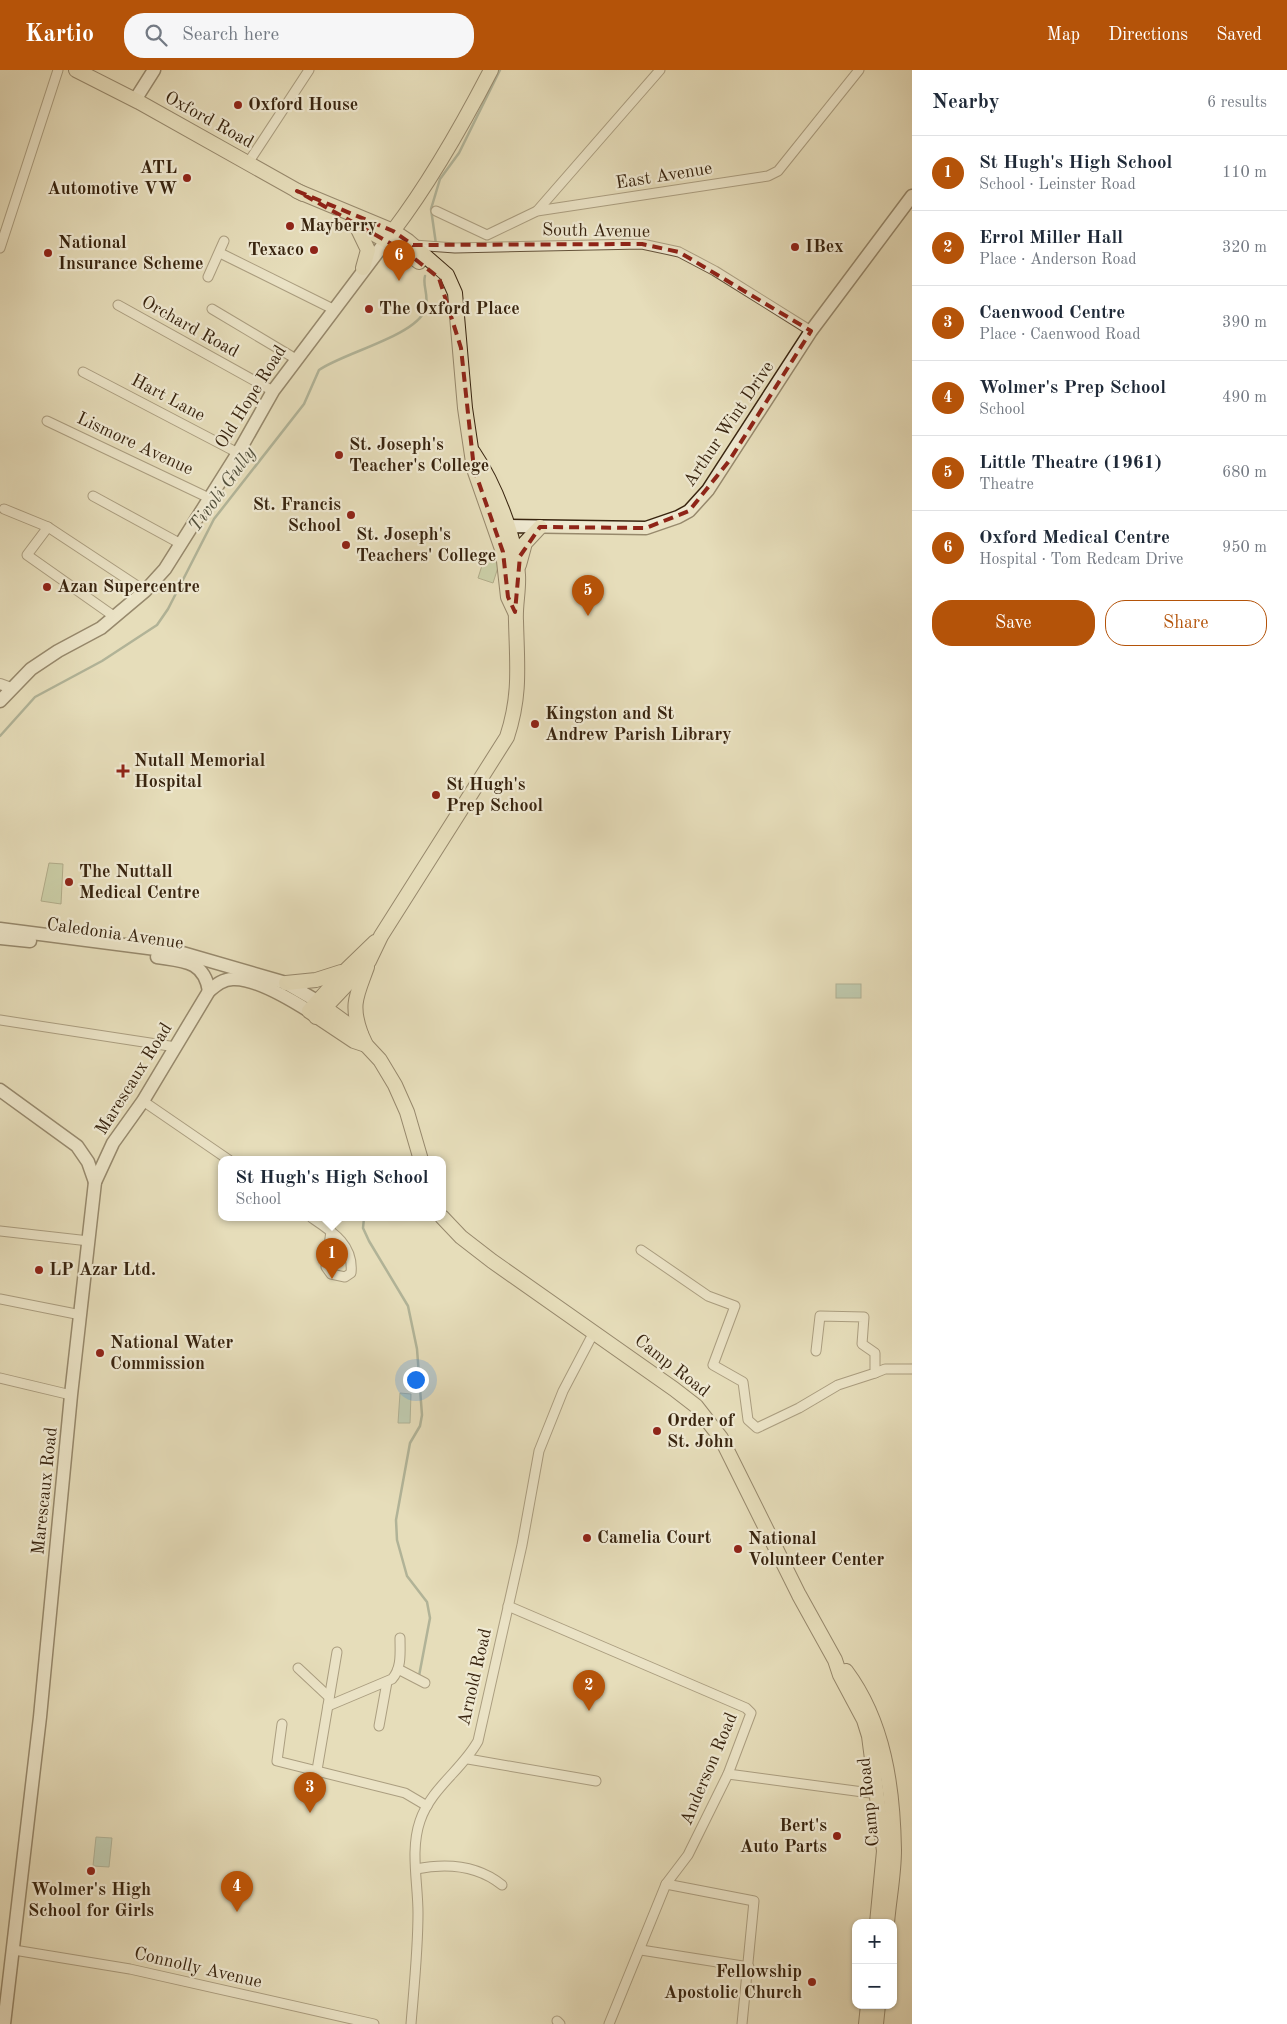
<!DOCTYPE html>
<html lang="en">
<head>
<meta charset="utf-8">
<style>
  :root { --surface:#fff; --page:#f6f6f7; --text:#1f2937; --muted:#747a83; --line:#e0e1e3; --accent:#b45309 }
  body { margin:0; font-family:"Old Standard TT",serif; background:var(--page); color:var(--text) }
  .controls { position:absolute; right:15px; bottom:15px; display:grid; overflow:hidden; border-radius:10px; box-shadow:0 1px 4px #0004 }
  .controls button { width:45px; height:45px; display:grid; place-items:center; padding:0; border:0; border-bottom:1px solid var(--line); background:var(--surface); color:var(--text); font:25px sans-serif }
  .you { position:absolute; left:415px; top:1309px; width:18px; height:18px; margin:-12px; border:4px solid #fff; border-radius:50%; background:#1a73e8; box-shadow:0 0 0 8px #1a73e833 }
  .badge { display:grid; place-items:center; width:32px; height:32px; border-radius:50%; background:var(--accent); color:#fff; font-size:16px; font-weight:700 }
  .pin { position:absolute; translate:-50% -41px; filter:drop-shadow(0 1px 2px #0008) }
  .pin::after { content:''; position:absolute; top:26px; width:18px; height:15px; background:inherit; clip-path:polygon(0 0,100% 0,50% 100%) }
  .popup { position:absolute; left:218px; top:1086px; width:228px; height:65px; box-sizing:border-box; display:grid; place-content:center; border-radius:10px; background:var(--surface); filter:drop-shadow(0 1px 4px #0005); font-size:16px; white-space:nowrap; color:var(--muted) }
  .popup b { font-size:19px; color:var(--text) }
  .popup::after { content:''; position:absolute; left:50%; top:100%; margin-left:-10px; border:10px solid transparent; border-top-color:var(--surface) }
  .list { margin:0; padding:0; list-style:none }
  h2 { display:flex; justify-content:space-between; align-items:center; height:65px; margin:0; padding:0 20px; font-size:21px }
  h2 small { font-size:16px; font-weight:400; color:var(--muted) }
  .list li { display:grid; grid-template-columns:32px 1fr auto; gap:15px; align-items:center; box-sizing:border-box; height:75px; padding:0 20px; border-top:1px solid var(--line) }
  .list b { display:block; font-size:19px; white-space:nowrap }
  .list p { margin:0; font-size:16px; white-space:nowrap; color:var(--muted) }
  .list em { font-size:16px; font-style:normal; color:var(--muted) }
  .actions { display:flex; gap:10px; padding:15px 20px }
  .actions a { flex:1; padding:11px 0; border:1px solid var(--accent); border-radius:20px; text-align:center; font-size:18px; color:var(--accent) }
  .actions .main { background:var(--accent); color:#fff }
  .icon { flex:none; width:28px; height:28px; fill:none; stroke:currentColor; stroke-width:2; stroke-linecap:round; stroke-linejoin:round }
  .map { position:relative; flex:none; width:912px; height:1954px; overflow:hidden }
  header { display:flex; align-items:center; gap:30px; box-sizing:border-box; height:70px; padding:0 25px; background:var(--accent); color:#fff }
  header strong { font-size:24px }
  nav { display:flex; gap:28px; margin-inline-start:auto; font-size:18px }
  .search { width:350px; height:45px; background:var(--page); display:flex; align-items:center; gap:12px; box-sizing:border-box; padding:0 18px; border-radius:20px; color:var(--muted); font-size:19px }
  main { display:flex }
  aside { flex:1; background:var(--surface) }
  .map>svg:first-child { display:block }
  .green { fill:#aec295; stroke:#737352 }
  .water { fill:#97bdab; stroke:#71806d }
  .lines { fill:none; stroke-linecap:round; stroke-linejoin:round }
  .stream { stroke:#71806d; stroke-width:2.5 }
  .minor-casing { stroke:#64523a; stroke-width:11 }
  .tertiary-casing { stroke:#64523a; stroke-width:12 }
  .secondary-casing { stroke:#38240f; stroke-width:15 }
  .primary-casing { stroke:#38240f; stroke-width:16 }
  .minor { stroke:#efe9d2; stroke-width:9 }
  .tertiary { stroke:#efe9d2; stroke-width:10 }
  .secondary { stroke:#efe9d2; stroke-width:12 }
  .primary { stroke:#e6ddba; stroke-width:14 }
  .marked { fill:none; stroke:#8f2418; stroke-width:4; stroke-dasharray:10 6; stroke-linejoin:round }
  .poi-dot { fill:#8f2418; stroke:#efe9d2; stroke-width:2 }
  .labels { text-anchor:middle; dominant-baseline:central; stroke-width:4.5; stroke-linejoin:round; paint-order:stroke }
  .poi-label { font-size:18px; font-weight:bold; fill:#38240f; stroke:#efe9d2; text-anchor:start }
  .street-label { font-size:18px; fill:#38240f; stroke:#efe9d2 }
  .water-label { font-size:19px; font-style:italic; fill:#54523e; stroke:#efe9d2 }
</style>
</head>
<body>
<header>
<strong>Kartio</strong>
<div class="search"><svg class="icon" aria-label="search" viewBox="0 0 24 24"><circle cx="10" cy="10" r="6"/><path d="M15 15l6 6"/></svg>Search here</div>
<nav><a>Map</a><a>Directions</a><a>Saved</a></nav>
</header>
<main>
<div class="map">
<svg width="912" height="1954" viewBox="0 0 912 1954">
  <rect width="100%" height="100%" fill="#e6ddba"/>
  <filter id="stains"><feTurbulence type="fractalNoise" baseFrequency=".004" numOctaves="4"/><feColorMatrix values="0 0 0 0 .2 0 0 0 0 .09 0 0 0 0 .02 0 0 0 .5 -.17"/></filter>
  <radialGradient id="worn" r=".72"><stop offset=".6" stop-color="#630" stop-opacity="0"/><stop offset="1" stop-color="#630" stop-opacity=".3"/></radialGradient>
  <g class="green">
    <path d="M485,486l15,5 -7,22 -15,-5z"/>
    <path d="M49,793l14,1 -2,40 -20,-3z"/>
  </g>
  <g class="water">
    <rect x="836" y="914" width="25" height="14"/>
    <path d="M400,1323l11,1 -1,29h-12z"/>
    <path d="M96,1767l16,1 -3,29 -16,-1z"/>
  </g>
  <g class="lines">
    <g class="stream">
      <path d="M436,174l-5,-35 9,-30 19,-26 41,-83"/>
      <path d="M0,666l35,-39 67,-36 55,-36 11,-16 46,-90 90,-115 15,-34c24,-17 96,-34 106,-60 5,-14 -3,-24 0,-34"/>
      <path d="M364,1148l-1,10 6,13 39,65 9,43 5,66 -2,11 -10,17 -14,77 1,20 10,36 20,26 3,16 -11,58"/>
    </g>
    <defs>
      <g id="minor">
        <path d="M248,93l61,-93"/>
        <path d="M436,141l51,24 50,-24 231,-35 10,-5 81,-101"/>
        <path d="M537,141l123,-141"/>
        <path d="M414,175l41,3 187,-4 37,8 36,19 96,60"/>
        <path d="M0,178l58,-178"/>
        <path d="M220,183l113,56"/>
        <path d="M208,207l16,-36"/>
        <path d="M118,235l155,86"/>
        <path d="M212,239l84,50"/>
        <path d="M83,302l155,81"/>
        <path d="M47,351l162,77"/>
        <path d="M93,426l88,48"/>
        <path d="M4,439l44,18 97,64"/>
        <path d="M48,457l-21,28 88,62"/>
        <path d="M0,950l176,27"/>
        <path d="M143,1031l86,59"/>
        <path d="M312,1148c21,14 42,27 39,55l-6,4 -14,-3 -5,-7 5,-36"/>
        <path d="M0,1161l89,10"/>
        <path d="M641,1180l67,46 27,10 -22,59 30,17 5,38 9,8 42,-20 39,-23 37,-12v-20l-13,-9 2,-27 -44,-1 -4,35"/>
        <path d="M0,1229l81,16"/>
        <path d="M875,1303l10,-4h27"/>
        <path d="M0,1308l71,17"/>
        <path d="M508,1536l238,102 5,5 -23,61 -40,81 -22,29 -57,140"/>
        <path d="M298,1598l31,29"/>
        <path d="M398,1599l27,14"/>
        <path d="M328,1636l64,-27c10,-11 8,-27 8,-41"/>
        <path d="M282,1654l-5,37 128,32 22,13"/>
        <path d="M379,1656l8,-44"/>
        <path d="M468,1689l128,22"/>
        <path d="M317,1700l20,-118"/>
        <path d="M728,1704l150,20"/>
        <path d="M416,1799c30,-6 61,-4 86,16"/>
        <path d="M666,1814l88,17 -12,123"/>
        <path d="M14,1880l116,19 244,55"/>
        <path d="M641,1880l108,17"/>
        <path d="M557,1951l3,3"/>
        <path d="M411,1954c3,-37 7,-74 7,-111 0,-30 -8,-63 2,-92 11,-33 42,-51 58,-80l44,-196 17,-94 24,-60 31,-59"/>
      </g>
      <path id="tertiary" d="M0,614l11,4"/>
      <g id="secondary">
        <path d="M135,30l19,-30"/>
        <path d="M499,459l9,-3 138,2 32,-11 11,-6 19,-21 103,-159 101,-135"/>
        <path d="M0,631l31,-32 27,-18 43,-23 44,-37 20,-22 73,-116 35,-62 119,-158"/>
        <path d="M0,859l179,23 107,31 31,18"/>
        <path d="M0,868l30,3"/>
        <path d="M157,887c26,4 47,3 52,34"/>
        <path d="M0,1020l77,56 11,16 7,20"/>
        <path d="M4,1954l36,-307 31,-322 24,-213 18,-39 30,-42 66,-110c7,-6 14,-12 24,-12 22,-1 57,20 76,32"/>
      </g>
      <g id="primary">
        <path d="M76,0l63,32 164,92"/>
        <path d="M297,121l96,40 15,10 39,34 8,18 10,115 9,61 29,83 5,45 7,15"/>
        <path d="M356,154l50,28 13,10"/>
        <path d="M356,155l12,25 -5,18"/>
        <path d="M393,161c38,-50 69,-105 98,-161"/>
        <path d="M519,495l6,-22 15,-16"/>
        <path d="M286,913l30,-3 25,-8"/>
        <path d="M317,932l44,32 5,11 14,15 15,25 12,27 14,48"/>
        <path d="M316,947l53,-56 12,-25 126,-199c14,-42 10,-73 9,-116 -1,-16 3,-30 2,-46 -2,-38 -24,-92 -45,-123"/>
        <path d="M361,964c-11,-30 -4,-39 6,-67"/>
        <path d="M366,975l-12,-4 -45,-30 36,-40 30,-29"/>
        <path d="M442,1147l19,20 31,24 182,128 22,17 25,32 78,157 36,65 5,15 24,45 5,16 15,115 -7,72"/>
        <path d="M846,1601c38,51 47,116 48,179 0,24 -5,49 -7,73"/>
        <path d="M866,1954l2,-19"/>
        <path d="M876,1954l2,-19"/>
      </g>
    </defs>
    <use href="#minor" class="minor-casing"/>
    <use href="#tertiary" class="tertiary-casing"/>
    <use href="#secondary" class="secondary-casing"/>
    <use href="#primary" class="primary-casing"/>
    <use href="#minor" class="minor"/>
    <use href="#tertiary" class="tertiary"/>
    <use href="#secondary" class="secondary"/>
    <use href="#primary" class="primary"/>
  </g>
  <path d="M0 0H912V1954H0ZM297,121l96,40 20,14 229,-1 37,8 132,79 -82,130 -40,50 -43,17 -106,-1 -20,29 -5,56 -7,-15 -5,-45 -29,-83 -13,-121 -22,-70 -33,-26z" fill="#e6ddba" fill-opacity=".55" fill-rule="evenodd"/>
  <path class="marked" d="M297,121l96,40 20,14 229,-1 37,8 132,79 -82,130 -40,50 -43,17 -106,-1 -20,29 -5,56 -7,-15 -5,-45 -29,-83 -13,-121 -22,-70 -33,-26z"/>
  <g class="poi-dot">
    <circle cx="238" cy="35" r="5"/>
    <circle cx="187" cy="108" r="5"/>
    <circle cx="290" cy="156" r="5"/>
    <circle cx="795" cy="177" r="5"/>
    <circle cx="314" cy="180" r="5"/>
    <circle cx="48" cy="183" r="5"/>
    <circle cx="369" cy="239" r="5"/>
    <circle cx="339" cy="385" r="5"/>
    <circle cx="351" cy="445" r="5"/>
    <circle cx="346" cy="475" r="5"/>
    <circle cx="47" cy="517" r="5"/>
    <circle cx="535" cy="654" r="5"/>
    <path d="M120.5 693.5h5v5h5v5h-5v5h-5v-5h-5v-5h5z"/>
    <circle cx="436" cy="725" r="5"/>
    <circle cx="69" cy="812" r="5"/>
    <circle cx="39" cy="1200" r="5"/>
    <circle cx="100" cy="1283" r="5"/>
    <circle cx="657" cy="1361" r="5"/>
    <circle cx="587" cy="1468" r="5"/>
    <circle cx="738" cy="1479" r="5"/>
    <circle cx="837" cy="1766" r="5"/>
    <circle cx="91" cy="1801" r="5"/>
    <circle cx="812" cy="1912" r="5"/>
  </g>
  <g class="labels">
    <g class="poi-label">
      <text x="248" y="35">Oxford House</text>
      <text x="177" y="98" text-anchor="end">ATL<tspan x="177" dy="21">Automotive VW</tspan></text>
      <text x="300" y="156">Mayberry</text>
      <text x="58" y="173">National<tspan x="58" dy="21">Insurance Scheme</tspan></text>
      <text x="805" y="177">IBex</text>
      <text x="304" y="180" text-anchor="end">Texaco</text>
      <text x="379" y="239">The Oxford Place</text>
      <text x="349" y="375">St. Joseph's<tspan x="349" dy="21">Teacher's College</tspan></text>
      <text x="341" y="435" text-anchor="end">St. Francis<tspan x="341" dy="21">School</tspan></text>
      <text x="356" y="465">St. Joseph's<tspan x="356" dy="21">Teachers' College</tspan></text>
      <text x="57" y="517">Azan Supercentre</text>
      <text x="545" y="644">Kingston and St<tspan x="545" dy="21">Andrew Parish Library</tspan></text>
      <text x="134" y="691">Nutall Memorial<tspan x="134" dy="21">Hospital</tspan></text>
      <text x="446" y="715">St Hugh's<tspan x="446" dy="21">Prep School</tspan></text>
      <text x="79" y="802">The Nuttall<tspan x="79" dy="21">Medical Centre</tspan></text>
      <text x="49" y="1200">LP Azar Ltd.</text>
      <text x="110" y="1273">National Water<tspan x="110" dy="21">Commission</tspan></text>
      <text x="667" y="1351">Order of<tspan x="667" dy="21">St. John</tspan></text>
      <text x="597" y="1468">Camelia Court</text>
      <text x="748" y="1469">National<tspan x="748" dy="21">Volunteer Center</tspan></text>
      <text x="827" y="1756" text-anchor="end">Bert's<tspan x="827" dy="21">Auto Parts</tspan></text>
      <text x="91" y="1820" text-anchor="middle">Wolmer's High<tspan x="91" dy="21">School for Girls</tspan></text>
      <text x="802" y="1902" text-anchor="end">Fellowship<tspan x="802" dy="21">Apostolic Church</tspan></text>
    </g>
    <g class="street-label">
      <text transform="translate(209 50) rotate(29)">Oxford Road</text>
      <text transform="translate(664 106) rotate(-9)">East Avenue</text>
      <text transform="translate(596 161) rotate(1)">South Avenue</text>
      <text transform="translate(190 257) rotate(29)">Orchard Road</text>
      <text transform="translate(251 327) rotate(-58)">Old Hope Road</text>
      <text transform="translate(168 328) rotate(28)">Hart Lane</text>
      <text transform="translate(729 354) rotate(-56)">Arthur Wint Drive</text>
      <text transform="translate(135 374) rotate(25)">Lismore Avenue</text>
      <text transform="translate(115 864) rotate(8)">Caledonia Avenue</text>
      <text transform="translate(134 1009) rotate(-58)">Marescaux Road</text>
      <text transform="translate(672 1296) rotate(38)">Camp Road</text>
      <text transform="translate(45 1421) rotate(-84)">Marescaux Road</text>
      <text transform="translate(475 1607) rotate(-77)">Arnold Road</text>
      <text transform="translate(709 1699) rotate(-67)">Anderson Road</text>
      <text transform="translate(869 1732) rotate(-96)">Camp Road</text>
      <text transform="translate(198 1898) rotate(13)">Connolly Avenue</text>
    </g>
    <g class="water-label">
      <text transform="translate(223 420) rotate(-54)">Tivoli Gully</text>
    </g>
  </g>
  <rect width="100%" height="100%" filter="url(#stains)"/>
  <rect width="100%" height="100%" fill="url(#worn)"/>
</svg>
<div class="controls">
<button>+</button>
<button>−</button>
</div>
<div class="you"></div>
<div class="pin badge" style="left:332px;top:1209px">1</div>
<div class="popup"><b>St Hugh's High School</b>School</div>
<div class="pin badge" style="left:589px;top:1641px">2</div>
<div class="pin badge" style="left:310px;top:1743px">3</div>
<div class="pin badge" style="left:237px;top:1842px">4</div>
<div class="pin badge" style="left:588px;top:546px">5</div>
<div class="pin badge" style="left:399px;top:211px">6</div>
</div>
<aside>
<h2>Nearby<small>6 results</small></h2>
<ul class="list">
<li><span class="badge">1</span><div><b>St Hugh's High School</b><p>School · Leinster Road</p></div><em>110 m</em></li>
<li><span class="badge">2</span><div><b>Errol Miller Hall</b><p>Place · Anderson Road</p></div><em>320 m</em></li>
<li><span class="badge">3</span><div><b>Caenwood Centre</b><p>Place · Caenwood Road</p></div><em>390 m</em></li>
<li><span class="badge">4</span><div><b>Wolmer's Prep School</b><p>School</p></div><em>490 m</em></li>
<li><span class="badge">5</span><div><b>Little Theatre (1961)</b><p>Theatre</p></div><em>680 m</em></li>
<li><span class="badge">6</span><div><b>Oxford Medical Centre</b><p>Hospital · Tom Redcam Drive</p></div><em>950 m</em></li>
</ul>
<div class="actions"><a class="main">Save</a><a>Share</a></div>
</aside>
</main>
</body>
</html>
